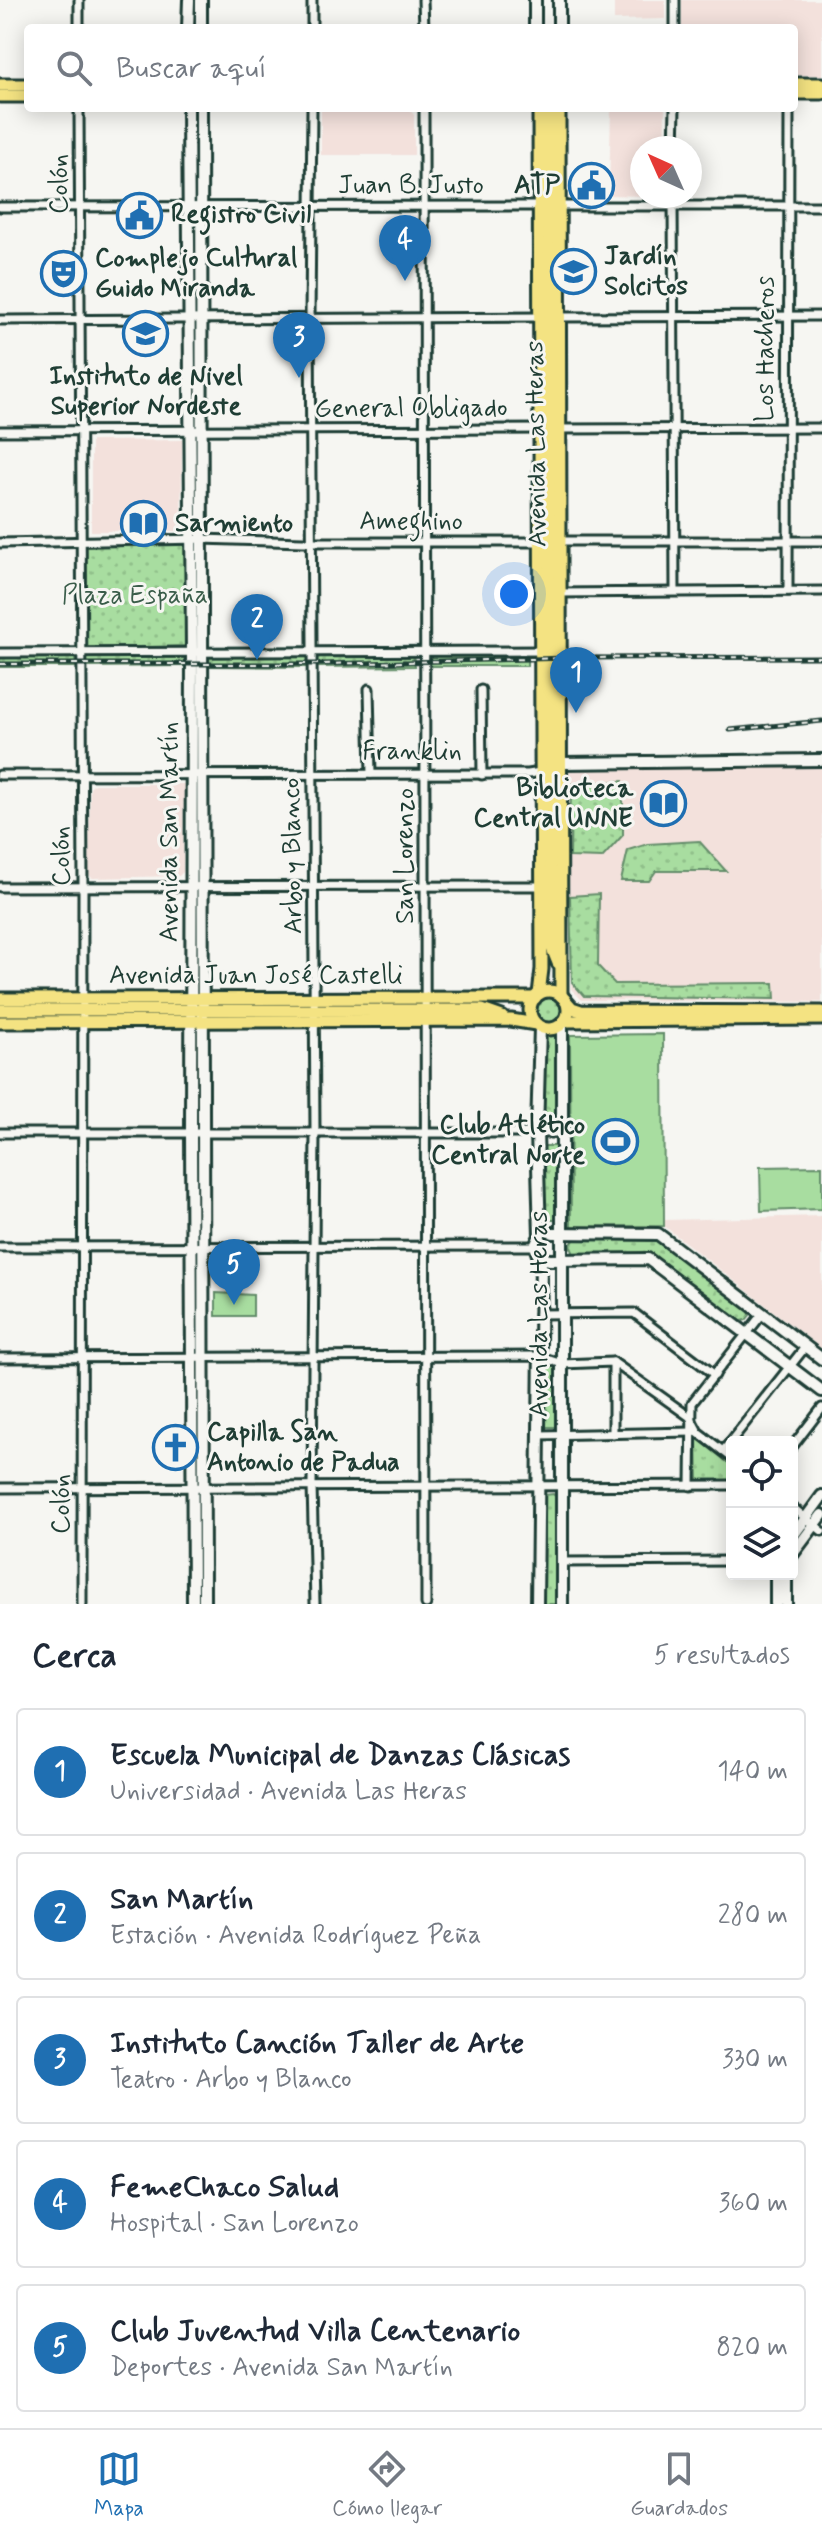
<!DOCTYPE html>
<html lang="es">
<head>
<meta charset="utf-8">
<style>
  :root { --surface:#fff; --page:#f6f6f7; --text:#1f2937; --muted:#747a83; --line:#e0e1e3; --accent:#1f6fb2 }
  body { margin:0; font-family:Mynerve,sans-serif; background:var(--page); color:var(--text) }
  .controls { position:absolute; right:24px; bottom:24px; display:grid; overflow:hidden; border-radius:8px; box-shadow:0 4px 20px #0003 }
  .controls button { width:72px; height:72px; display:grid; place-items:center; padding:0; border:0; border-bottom:2px solid var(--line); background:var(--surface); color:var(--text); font:40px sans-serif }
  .compass { position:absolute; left:630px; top:136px; width:72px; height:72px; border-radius:50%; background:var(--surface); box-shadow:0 4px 20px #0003; rotate:315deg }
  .you { position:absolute; left:514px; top:594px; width:28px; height:28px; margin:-20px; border:6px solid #fff; border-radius:50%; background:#1a73e8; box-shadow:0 0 0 12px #1a73e833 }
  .badge { display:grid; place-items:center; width:52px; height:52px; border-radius:50%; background:var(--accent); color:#fff; font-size:26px; font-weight:700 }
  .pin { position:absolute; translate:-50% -66px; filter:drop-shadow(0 2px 4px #0008) }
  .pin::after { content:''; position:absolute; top:42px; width:28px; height:24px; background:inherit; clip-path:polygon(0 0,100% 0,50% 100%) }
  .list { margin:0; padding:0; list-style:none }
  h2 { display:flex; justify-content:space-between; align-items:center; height:104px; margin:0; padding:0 32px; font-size:34px }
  h2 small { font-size:26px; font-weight:400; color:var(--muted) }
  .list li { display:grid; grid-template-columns:52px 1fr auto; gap:24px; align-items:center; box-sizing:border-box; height:128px; margin:0 16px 16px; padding:0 16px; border:2px solid var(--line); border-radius:8px }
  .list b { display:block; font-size:30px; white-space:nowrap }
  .list p { margin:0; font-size:26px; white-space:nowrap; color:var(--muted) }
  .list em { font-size:26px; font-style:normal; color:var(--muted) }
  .icon { flex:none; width:44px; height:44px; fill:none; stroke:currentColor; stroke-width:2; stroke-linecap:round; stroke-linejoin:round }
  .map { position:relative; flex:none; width:822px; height:1604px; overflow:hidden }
  .search { position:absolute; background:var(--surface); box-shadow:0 4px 20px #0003; left:24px; right:24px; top:24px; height:88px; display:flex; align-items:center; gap:20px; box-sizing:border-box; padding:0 28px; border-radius:8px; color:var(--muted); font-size:30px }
  .sheet { height:824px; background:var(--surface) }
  nav { display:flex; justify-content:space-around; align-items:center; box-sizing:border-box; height:112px; border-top:2px solid var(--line); background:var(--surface); font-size:22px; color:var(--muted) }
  nav a { display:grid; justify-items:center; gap:4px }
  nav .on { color:var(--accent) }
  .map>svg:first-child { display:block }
  .built { fill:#f3e1dc }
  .grass { fill:url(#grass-dots); stroke:#648d6a; stroke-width:2 }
  .pitch { fill:#a8dda0; stroke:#648d6a; stroke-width:2 }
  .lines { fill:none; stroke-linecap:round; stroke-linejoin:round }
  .street-casing { stroke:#1f3d34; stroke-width:13 }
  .secondary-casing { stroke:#1f3d34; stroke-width:16 }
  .primary-casing { stroke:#1f3d34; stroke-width:17 }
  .street { stroke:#f6f6f2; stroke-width:7 }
  .secondary { stroke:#f6f6f2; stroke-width:10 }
  .primary { stroke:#f4e382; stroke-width:11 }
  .rail-casing { stroke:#1f3d34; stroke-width:5 }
  .rail { stroke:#f6f6f2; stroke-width:2; stroke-dasharray:6; stroke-linecap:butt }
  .labels { text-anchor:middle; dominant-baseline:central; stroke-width:6; stroke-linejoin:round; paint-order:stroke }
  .street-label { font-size:26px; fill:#1f3d34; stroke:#f6f6f2 }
  .poi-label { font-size:26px; font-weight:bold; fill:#1f3d34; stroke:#f6f6f2; text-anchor:start }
  .park-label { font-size:26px; fill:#3a5d4a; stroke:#f6f6f2 }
</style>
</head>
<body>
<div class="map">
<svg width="822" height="1604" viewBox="0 0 822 1604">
  <defs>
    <pattern id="grass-dots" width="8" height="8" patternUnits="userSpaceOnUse" patternTransform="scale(2)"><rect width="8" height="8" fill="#a8dda0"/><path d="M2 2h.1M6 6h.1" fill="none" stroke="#90bf8a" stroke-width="1.8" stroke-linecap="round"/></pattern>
  </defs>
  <rect width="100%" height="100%" fill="#f6f6f2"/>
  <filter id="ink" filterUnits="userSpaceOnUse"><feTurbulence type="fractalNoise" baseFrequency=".0125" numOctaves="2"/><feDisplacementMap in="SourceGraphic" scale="16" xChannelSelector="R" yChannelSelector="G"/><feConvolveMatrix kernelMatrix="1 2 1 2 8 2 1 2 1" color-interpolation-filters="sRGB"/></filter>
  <g filter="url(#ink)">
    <g class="built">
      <path d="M614,0h51v19l-51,1z"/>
      <path d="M682,0h140v75h-28v-47h-112z"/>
      <path d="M611,108h54l-1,40h-22v48l-33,-1z"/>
      <path d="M321,109h88l5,6v40h-93z"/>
      <path d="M182,440l-1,91h-90v-90z"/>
      <path d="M822,765v237l-240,-2 -11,-11 -4,-216 5,-4z"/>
      <path d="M94,784h90l-1,88 -4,4 -87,2 -3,-3 1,-87z"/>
      <path d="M822,1216v133l-158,-123v-6z"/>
    </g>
    <g class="grass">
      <path d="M87,545h98v101l-99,3 -3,-2 -1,-98z"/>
      <path d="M211,654l95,2 3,11 -104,-1v-9z"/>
      <path d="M86,655h98l1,11 -99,1z"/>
      <path d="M323,655h90l2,11 -98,1v-9z"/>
      <path d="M432,655h95v11h-97l-2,-9z"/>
      <path d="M0,657h73l2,1 1,9h-76z"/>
      <path d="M623,781v54l-21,23 -32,-1 1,-73z"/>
      <path d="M699,841l27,30h-70l-7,10h-28l7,-31 20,-6z"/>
      <path d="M599,894l-1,72 17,18 159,-1 1,16 -191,-3 -12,-14 -2,-86z"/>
      <circle cx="549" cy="1011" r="16"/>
      <path d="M542,1033l16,1v83l-4,5h-10l-3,-4z"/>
      <path d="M543,1146h13l1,74h-14z"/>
      <path d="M576,1238l85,2 87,66 2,9 -4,5 -8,2 -88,-66 -76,-2 -4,-9z"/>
      <rect x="542" y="1367" width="15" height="60"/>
      <path d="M697,1438l35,28v14l-34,1z"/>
      <path d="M553,1494l5,5v105h-18l1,-104 4,-5z"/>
    </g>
    <g class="pitch">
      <path d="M663,1034l1,192 -93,1 -1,-192z"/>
      <path d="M822,1166v43l-61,2 -1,-44z"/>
      <path d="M216,1293l37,2v21h-37z"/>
    </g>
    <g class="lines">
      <defs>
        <g id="street">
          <path d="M79,0v28"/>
          <path d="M312,0v28"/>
          <path d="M423,0l1,28"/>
          <path d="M675,0v28"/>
          <path d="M79,108l4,778 -1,718"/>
          <path d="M312,108l-2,210 5,815 -3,353 3,118"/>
          <path d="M424,108l2,1496"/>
          <path d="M674,148l1,-40"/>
          <path d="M673,196l2,394"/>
          <path d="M556,206h266"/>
          <path d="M0,207l540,-1"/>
          <path d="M558,317l264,-1"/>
          <path d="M0,320l542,-3"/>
          <path d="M556,429l266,-1"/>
          <path d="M0,431l544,-2"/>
          <path d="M558,541h264"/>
          <path d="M0,543l201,-4 102,3h239"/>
          <path d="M788,591l1,-483"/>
          <path d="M556,593l266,-2"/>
          <path d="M0,653l542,-2"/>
          <path d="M369,689l2,85"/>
          <path d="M481,690l1,85"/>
          <path d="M0,775l528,-1 13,-2"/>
          <path d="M0,887l546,-1"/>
          <path d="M0,1133h561"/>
          <path d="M0,1247l535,-1"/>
          <path d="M539,1314l95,-1 81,62"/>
          <path d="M0,1358l538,-2 24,8 51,-2 77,55 8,15 34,26"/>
          <path d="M613,1362v72"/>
          <path d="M539,1435l154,-3"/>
          <path d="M792,1447l30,-39"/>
          <path d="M723,1451l83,-105"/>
          <path d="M691,1486l1,-83 71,-90"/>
          <path d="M0,1488l732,-3"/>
          <path d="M792,1507l30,24"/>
          <path d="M562,1562l170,-1"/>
        </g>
        <g id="secondary">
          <path d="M535,0v28"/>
          <path d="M188,28l1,-28"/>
          <path d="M201,28v-28"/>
          <path d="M559,28v-28"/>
          <path d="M188,108l4,544 -1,481 2,471"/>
          <path d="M201,108l3,1496"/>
          <path d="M562,763l260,-3"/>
          <path d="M562,1024v580"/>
          <path d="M540,1027l-3,105 3,104 -5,10 3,9 11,5 99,-1 174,132"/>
          <path d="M553,1233l105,1 164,125"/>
          <path d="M792,1537l30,-41"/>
          <path d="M792,1555l30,-40"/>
          <path d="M537,1604l4,-346"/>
          <path d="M776,1604v-30"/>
          <path d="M786,1604v-30"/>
        </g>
        <g id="primary">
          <path d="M794,84h28"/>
          <path d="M0,85h28"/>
          <path d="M794,93h28"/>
          <path d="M0,96h28"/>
          <path d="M539,108c0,287 2,574 3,861l-3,25"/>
          <path d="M549,108l2,784 1,56 6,15"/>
          <path d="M559,108l2,888"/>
          <circle cx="549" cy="1010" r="19"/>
          <path d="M0,999l535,-1"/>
          <path d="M564,999l8,9 9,3 241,1"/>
          <path d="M0,1010h482l20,7"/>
          <path d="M564,1021l258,-2"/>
          <path d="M0,1022l511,-2 25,4"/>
        </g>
      </defs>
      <use href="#street" class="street-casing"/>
      <use href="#secondary" class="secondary-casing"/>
      <use href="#primary" class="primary-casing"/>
      <use href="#street" class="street"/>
      <use href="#secondary" class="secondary"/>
      <use href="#primary" class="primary"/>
      <defs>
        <g id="rail">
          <path d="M0,664h321l250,-6 251,-1"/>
          <path d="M730,730l92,-9"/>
        </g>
      </defs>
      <use href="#rail" class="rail-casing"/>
      <use href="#rail" class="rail"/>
    </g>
  </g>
  <defs>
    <symbol id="civic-ring" viewBox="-11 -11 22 22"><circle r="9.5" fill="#f6f6f2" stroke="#1f6fb2" stroke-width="1.5"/><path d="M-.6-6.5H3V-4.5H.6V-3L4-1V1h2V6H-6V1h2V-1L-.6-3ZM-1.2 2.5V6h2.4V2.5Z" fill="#1f6fb2"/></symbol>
    <symbol id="school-ring" viewBox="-11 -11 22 22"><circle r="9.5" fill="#f6f6f2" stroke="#1f6fb2" stroke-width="1.5"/><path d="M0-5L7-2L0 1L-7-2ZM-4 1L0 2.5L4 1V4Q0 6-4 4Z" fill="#1f6fb2"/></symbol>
    <symbol id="theatre-ring" viewBox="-11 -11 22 22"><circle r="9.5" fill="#f6f6f2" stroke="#1f6fb2" stroke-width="1.5"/><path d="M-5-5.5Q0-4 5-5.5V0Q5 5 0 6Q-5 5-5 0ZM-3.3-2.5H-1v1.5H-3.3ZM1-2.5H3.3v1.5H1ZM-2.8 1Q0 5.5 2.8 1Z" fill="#1f6fb2"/></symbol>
    <symbol id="university-ring" viewBox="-11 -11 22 22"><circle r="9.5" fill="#f6f6f2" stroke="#1f6fb2" stroke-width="1.5"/><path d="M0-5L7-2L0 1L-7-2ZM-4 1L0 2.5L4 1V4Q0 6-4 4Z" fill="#1f6fb2"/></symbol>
    <symbol id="library-ring" viewBox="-11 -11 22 22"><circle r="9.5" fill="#f6f6f2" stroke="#1f6fb2" stroke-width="1.5"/><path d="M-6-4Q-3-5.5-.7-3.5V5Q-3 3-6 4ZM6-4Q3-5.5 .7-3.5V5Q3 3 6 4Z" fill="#1f6fb2"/></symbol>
    <symbol id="stadium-ring" viewBox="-11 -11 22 22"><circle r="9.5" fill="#f6f6f2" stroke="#1f6fb2" stroke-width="1.5"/><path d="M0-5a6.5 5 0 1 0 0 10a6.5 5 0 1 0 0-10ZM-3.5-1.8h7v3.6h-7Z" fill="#1f6fb2"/></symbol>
    <symbol id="church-ring" viewBox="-11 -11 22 22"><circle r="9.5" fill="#f6f6f2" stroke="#1f6fb2" stroke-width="1.5"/><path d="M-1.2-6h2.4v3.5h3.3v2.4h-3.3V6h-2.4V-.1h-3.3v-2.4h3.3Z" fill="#1f6fb2"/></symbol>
  </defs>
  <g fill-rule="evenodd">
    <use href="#civic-ring" x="566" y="160" width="51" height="51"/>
    <use href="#civic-ring" x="114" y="190" width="51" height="51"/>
    <use href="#school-ring" x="548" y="246" width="51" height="51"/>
    <use href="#theatre-ring" x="38" y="248" width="51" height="51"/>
    <use href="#university-ring" x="120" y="308" width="51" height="51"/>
    <use href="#library-ring" x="118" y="498" width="51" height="51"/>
    <use href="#library-ring" x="638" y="778" width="51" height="51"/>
    <use href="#stadium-ring" x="590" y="1116" width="51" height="51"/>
    <use href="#church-ring" x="150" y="1422" width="51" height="51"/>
  </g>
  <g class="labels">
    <g class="street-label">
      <text transform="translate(60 184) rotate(-90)">Colón</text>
      <text x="411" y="186">Juan B. Justo</text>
      <text transform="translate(766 349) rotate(-90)">Los Hacheros</text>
      <text x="411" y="409">General Obligado</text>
      <text transform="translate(537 444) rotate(-91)">Avenida Las Heras</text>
      <text x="411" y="522">Ameghino</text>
      <text x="412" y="752">Franklin</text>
      <text transform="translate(170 832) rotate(-90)">Avenida San Martín</text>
      <text transform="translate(62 856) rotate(-91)">Colón</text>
      <text transform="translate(293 856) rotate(-91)">Arbo y Blanco</text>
      <text transform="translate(406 856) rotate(-90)">San Lorenzo</text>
      <text x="256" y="976">Avenida Juan José Castelli</text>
      <text transform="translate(540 1314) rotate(-90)">Avenida Las Heras</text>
      <text transform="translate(62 1504) rotate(-90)">Colón</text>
    </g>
    <g class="poi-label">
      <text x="560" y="186" text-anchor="end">ATP</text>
      <text x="171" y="215">Registro Civil</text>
      <text x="604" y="257">Jardín<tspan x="604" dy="30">Solcitos</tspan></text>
      <text x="95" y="259">Complejo Cultural<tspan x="95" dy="30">Guido Miranda</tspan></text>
      <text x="146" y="377" text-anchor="middle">Instituto de Nivel<tspan x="146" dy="30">Superior Nordeste</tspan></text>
      <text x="175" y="524">Sarmiento</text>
      <text x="633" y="789" text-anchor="end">Biblioteca<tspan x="633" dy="30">Central UNNE</tspan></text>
      <text x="585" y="1126" text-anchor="end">Club Atlético<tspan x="585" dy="30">Central Norte</tspan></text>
      <text x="207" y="1433">Capilla San<tspan x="207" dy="30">Antonio de Padua</tspan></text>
    </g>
    <g class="park-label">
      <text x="135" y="596">Plaza España</text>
    </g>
  </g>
</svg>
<div class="controls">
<button><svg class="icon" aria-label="locate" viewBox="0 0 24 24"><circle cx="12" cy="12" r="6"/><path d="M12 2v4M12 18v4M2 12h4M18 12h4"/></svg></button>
<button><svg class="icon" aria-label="layers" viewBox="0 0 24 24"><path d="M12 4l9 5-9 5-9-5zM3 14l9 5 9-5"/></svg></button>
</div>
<svg class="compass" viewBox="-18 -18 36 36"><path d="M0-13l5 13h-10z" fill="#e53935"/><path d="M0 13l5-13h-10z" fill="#747a83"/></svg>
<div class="you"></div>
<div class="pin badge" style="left:576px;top:713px">1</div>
<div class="pin badge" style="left:257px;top:660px">2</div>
<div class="pin badge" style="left:299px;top:378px">3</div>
<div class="pin badge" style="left:405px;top:281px">4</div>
<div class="pin badge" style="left:234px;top:1305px">5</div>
<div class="search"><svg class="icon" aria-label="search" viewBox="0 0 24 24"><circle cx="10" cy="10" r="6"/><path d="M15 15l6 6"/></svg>Buscar aquí</div>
</div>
<section class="sheet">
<h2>Cerca<small>5 resultados</small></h2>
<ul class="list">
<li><span class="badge">1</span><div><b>Escuela Municipal de Danzas Clásicas</b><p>Universidad · Avenida Las Heras</p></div><em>140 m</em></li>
<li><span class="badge">2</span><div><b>San Martín</b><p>Estación · Avenida Rodríguez Peña</p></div><em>280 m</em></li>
<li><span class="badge">3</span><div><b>Instituto Canción Taller de Arte</b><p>Teatro · Arbo y Blanco</p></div><em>330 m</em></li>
<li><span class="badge">4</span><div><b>FemeChaco Salud</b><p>Hospital · San Lorenzo</p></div><em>360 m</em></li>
<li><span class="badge">5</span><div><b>Club Juventud Villa Centenario</b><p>Deportes · Avenida San Martín</p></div><em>820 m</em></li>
</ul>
</section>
<nav>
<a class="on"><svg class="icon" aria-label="map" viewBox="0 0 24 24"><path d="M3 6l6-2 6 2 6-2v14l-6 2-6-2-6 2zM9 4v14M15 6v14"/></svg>Mapa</a>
<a><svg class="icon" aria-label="directions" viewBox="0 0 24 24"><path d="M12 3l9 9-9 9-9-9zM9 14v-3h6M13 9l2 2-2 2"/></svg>Cómo llegar</a>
<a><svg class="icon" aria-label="saved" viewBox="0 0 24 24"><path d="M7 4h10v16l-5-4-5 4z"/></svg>Guardados</a>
</nav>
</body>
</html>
